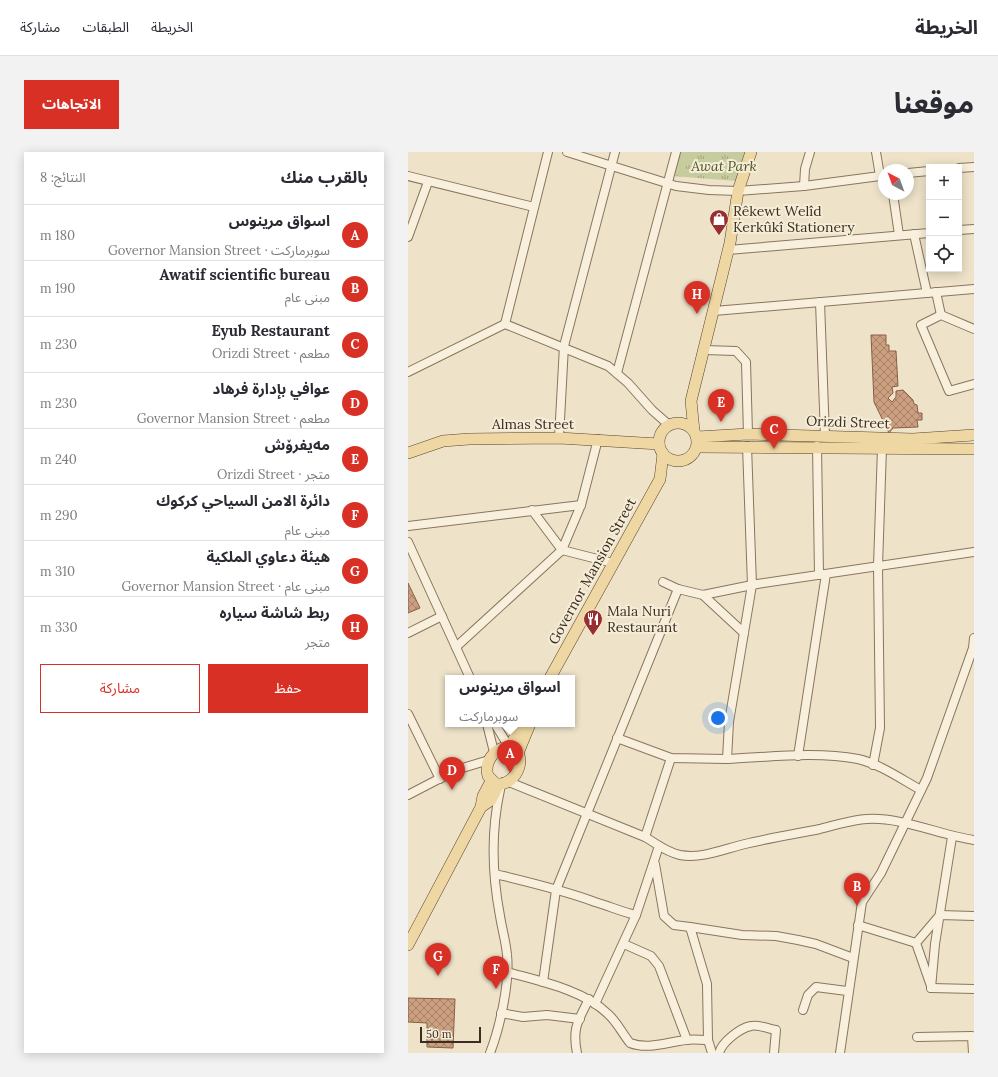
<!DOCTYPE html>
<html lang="ar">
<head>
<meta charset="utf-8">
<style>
  :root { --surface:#fff; --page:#f2f2f3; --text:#2b2b33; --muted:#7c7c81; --line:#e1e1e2; --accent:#d93025 }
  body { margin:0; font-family:Lora,"Noto Sans Arabic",serif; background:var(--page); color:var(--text); direction:rtl }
  .controls { position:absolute; right:12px; top:12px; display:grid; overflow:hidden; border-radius:0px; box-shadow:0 2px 10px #0003 }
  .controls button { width:36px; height:36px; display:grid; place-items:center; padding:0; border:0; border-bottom:1px solid var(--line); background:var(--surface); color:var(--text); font:20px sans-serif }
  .compass { position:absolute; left:470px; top:12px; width:36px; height:36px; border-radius:50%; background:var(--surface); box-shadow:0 2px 10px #0003; rotate:319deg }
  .scale { position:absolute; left:12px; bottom:10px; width:61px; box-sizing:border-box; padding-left:4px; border:2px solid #3b2d21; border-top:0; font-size:11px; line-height:14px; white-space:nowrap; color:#3b2d21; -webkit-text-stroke:3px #f5edd8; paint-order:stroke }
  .you { position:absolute; left:310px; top:566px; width:14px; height:14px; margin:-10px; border:3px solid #fff; border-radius:50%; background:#1a73e8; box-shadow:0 0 0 6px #1a73e833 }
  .badge { display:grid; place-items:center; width:26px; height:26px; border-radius:50%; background:var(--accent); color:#fff; font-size:13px; font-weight:700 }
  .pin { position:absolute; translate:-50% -33px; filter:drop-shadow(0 1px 2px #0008) }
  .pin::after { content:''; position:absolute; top:21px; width:14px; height:12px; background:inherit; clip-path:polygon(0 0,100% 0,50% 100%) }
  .popup { position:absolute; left:37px; top:523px; width:130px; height:52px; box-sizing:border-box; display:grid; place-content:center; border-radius:0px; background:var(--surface); filter:drop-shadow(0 1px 3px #0005); font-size:13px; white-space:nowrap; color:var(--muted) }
  .popup b { font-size:15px; color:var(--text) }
  .popup::after { content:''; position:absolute; left:50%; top:100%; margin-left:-8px; border:8px solid transparent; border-top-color:var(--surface) }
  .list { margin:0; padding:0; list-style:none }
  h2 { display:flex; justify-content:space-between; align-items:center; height:52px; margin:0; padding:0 16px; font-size:17px }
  h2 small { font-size:13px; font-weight:400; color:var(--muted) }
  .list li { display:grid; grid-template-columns:26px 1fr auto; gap:12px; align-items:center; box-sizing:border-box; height:56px; padding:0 16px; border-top:1px solid var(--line) }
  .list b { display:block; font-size:15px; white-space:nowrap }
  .list p { margin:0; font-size:13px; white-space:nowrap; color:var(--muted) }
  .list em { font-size:13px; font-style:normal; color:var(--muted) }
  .actions { display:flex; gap:8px; padding:12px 16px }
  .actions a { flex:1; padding:9px 0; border:1px solid var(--accent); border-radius:0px; text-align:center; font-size:14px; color:var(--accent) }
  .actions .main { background:var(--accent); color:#fff }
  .icon { flex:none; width:22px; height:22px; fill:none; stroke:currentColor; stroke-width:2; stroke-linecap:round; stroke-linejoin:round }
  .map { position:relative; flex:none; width:566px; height:901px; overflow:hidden; direction:ltr; border-radius:0px }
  header { display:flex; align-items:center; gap:24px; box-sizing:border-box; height:56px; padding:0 20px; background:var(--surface); border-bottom:1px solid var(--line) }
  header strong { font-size:19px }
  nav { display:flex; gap:22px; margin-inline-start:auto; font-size:14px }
  .intro { display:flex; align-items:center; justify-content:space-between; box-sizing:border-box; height:96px; padding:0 24px }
  h1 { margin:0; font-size:28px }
  .button { padding:10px 18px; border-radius:0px; background:var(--accent); color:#fff; font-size:14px; font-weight:700 }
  main { display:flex; gap:24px; padding:0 24px }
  aside { flex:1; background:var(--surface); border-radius:0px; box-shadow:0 2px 10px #0003 }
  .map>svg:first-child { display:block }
  .park { fill:url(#park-tufts) }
  .building { fill:url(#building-cross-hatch); stroke:#885f44 }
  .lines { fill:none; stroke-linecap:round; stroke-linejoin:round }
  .minor-casing { stroke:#8a755e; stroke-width:10 }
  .major-casing { stroke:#584432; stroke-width:12 }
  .minor { stroke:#f8f0dc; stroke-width:8 }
  .major { stroke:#efd7a3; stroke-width:11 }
  .labels { text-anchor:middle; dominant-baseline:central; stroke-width:4; stroke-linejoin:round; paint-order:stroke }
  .park-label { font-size:14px; font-style:italic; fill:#4b5628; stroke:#f5edd8 }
  .poi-label { font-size:14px; fill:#3b2d21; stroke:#f5edd8; text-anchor:start }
  .street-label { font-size:14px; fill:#3b2d21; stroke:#f5edd8 }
</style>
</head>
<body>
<header>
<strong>الخريطة</strong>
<nav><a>الخريطة</a><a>الطبقات</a><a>مشاركة</a></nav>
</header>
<div class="intro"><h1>موقعنا</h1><a class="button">الاتجاهات</a></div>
<main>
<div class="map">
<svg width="566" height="901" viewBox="0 0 566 901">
  <defs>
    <pattern id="park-tufts" width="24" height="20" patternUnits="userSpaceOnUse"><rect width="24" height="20" fill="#c6cc9d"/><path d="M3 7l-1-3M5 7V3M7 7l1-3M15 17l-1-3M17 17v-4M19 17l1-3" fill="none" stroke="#a2a680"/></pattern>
    <pattern id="building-cross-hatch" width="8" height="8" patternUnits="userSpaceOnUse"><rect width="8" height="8" fill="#cb9f80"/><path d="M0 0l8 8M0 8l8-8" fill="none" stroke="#a68268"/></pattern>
  </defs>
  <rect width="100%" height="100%" fill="#eee3c9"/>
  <path class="park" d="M272,0h65l-9,29 -64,-5z"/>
  <g class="building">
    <path d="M463,183h15v10h3v6h7l2,35 -6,1 1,6 -5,5 4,4 4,-5v-6l7,-1 10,10 1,4 3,1 1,8h4v7h-5l1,7 -25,1 -4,5 -15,-31z"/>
    <path d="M0,431l12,25 -12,5z"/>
    <path d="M0,846l47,1 -2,49 -26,-1v-24l-19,-1z"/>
  </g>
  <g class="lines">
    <defs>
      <g id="minor">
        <path d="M159,0l109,34 33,4 29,1 66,-5 76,-10 -4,-24"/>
        <path d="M551,16l15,-1"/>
        <path d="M500,21l21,-2"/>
        <path d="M0,24l126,31"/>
        <path d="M396,34l1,-17 5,-17"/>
        <path d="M485,42l6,41"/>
        <path d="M551,78l15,-1"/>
        <path d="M506,82l13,59"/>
        <path d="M0,85l20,-55"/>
        <path d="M320,98l201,-17"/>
        <path d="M528,140l5,23"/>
        <path d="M412,150l5,134"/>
        <path d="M306,159l260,-22"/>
        <path d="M97,172l43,-172"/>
        <path d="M566,177l-33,-14 -20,10 28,66 25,-7"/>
        <path d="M296,198l32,1 10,11 2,72"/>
        <path d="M0,220l97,-48 103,42 20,17 24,27 17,15"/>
        <path d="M209,221l59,-221"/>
        <path d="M151,286l5,-92 51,-194"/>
        <path d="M339,294l5,139 -23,137 -2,37c43,-2 89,-8 131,0 22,5 43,20 63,31"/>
        <path d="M409,294l2,129"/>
        <path d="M124,358l30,40 51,13"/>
        <path d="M0,374l173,-21"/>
        <path d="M0,390l62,136"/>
        <path d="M255,430l15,7 25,6 54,-11 217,-32"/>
        <path d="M295,443l41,38"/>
        <path d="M0,481l34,-17"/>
        <path d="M48,495l106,-97 19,-45 17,-66"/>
        <path d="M0,562l32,65"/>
        <path d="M79,572l7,28"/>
        <path d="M87,572l14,23"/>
        <path d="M209,586l54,20 56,1"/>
        <path d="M390,604l28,-182"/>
        <path d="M465,613l7,-37 -2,-162 4,-118"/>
        <path d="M101,630l136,55 26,-79"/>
        <path d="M0,643l48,-25 33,-10"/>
        <path d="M237,685c12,7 21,15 35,18 22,4 44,-6 65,-11 25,-6 50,-10 75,-15 15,-4 31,-9 47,-10 36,-2 72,16 107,21"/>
        <path d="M247,712l9,52 10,9 16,2 17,57 1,56"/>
        <path d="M87,722c33,8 68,16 100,28 14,4 27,10 41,13l23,-69"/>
        <path d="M450,773l58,18"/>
        <path d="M282,775l52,8 34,1 22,4 18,4 37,14"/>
        <path d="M216,792l27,12 8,10 28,74"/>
        <path d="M99,820c32,9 77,18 101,42 9,8 14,19 22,29 18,7 37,-1 56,-3 7,-1 14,0 22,0l4,13"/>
        <path d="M135,830l13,-92 122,-301"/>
        <path d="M523,834l-15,-43 24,-28 34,1"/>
        <path d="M523,836l4,-44 17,-107"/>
        <path d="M523,836l43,1"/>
        <path d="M187,852l41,-89"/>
        <path d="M395,858l5,-15 8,-8 31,4"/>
        <path d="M93,861l22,4 24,-2 33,4"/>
        <path d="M509,885l55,-1 1,17"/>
        <path d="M82,901c10,-26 20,-71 17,-98 -1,-13 -5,-26 -7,-39 -8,-42 -9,-85 0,-126"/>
        <path d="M169,901c-5,-25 1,-32 12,-54"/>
        <path d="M311,901c3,-11 21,-25 32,-27 7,-2 18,3 25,4l-2,23"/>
        <path d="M432,901l22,-151 19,-29 46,-95 46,-130 1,-10"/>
      </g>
      <g id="major">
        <circle cx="270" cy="290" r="19"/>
        <path d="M286,279l-3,-30 39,-158 8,-52 13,-39"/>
        <path d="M289,285l51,-3 165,5 61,-4"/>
        <path d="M289,295l277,2"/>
        <path d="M0,301l35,-12 26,-2 90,-1 100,6"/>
        <path d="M142,526l110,-199 3,-25"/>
        <path d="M99,595c24,3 11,40 -11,37l-8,-8c-4,-13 5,-27 19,-29z"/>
        <path d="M102,595l11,-23"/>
        <path d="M110,601l12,-29"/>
        <path d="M73,655l10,-7 8,-16"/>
        <path d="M0,793l73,-138 2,-11 8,-15"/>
      </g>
    </defs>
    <use href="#minor" class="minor-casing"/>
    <use href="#major" class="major-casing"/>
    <use href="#minor" class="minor"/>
    <use href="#major" class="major"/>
  </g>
  <defs>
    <symbol id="shop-pin" viewBox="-11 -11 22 30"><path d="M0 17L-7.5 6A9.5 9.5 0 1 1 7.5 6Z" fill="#972f30" stroke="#f5edd8"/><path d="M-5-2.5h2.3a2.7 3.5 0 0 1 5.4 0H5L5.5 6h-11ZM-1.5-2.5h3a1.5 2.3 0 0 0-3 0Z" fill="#fff"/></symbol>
    <symbol id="restaurant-pin" viewBox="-11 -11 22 30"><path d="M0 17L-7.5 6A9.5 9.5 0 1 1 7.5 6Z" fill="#972f30" stroke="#f5edd8"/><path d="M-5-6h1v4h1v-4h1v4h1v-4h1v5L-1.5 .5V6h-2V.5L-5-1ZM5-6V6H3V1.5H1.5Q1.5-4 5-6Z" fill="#fff"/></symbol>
  </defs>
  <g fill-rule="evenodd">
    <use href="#shop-pin" x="300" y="56" width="22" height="30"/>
    <use href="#restaurant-pin" x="174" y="456" width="22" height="30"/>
  </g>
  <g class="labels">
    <g class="park-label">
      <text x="316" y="14">Awat Park</text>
    </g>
    <g class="poi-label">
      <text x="325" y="59">Rêkewt Welîd<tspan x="325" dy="16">Kerkûkî Stationery</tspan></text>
      <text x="199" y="459">Mala Nuri<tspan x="199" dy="16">Restaurant</tspan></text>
    </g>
    <g class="street-label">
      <text transform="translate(440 270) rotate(2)">Orizdi Street</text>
      <text x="125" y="272">Almas Street</text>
      <text transform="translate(184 419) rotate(-61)">Governor Mansion Street</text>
    </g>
  </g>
</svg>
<div class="controls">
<button>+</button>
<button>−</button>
<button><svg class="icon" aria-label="locate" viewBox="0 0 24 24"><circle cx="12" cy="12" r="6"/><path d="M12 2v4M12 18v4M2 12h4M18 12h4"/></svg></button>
</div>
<svg class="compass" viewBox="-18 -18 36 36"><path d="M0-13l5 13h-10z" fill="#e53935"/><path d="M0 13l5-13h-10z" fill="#7c7c81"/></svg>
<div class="scale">50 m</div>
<div class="you"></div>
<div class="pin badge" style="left:102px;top:621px">A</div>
<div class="popup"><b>اسواق مرينوس</b>سوبرماركت</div>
<div class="pin badge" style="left:449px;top:754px">B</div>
<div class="pin badge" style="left:366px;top:297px">C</div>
<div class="pin badge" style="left:44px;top:638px">D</div>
<div class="pin badge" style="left:313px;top:270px">E</div>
<div class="pin badge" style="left:88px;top:837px">F</div>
<div class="pin badge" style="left:30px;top:824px">G</div>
<div class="pin badge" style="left:289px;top:162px">H</div>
</div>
<aside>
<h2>بالقرب منك<small>النتائج: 8</small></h2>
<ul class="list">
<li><span class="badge">A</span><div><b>اسواق مرينوس</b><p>سوبرماركت · Governor Mansion Street</p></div><em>180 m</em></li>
<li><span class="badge">B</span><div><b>Awatif scientific bureau</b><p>مبنى عام</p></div><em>190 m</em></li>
<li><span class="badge">C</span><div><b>Eyub Restaurant</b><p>مطعم · Orizdi Street</p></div><em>230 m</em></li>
<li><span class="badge">D</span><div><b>عوافي بإدارة فرهاد</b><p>مطعم · Governor Mansion Street</p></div><em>230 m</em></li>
<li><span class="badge">E</span><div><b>مەیفرۆش</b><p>متجر · Orizdi Street</p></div><em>240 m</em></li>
<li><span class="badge">F</span><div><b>دائرة الامن السياحي كركوك</b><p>مبنى عام</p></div><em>290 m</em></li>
<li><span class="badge">G</span><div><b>هيئة دعاوي الملكية</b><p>مبنى عام · Governor Mansion Street</p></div><em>310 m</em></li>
<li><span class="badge">H</span><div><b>ربط شاشة سياره</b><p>متجر</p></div><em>330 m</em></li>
</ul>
<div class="actions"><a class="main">حفظ</a><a>مشاركة</a></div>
</aside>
</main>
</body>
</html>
